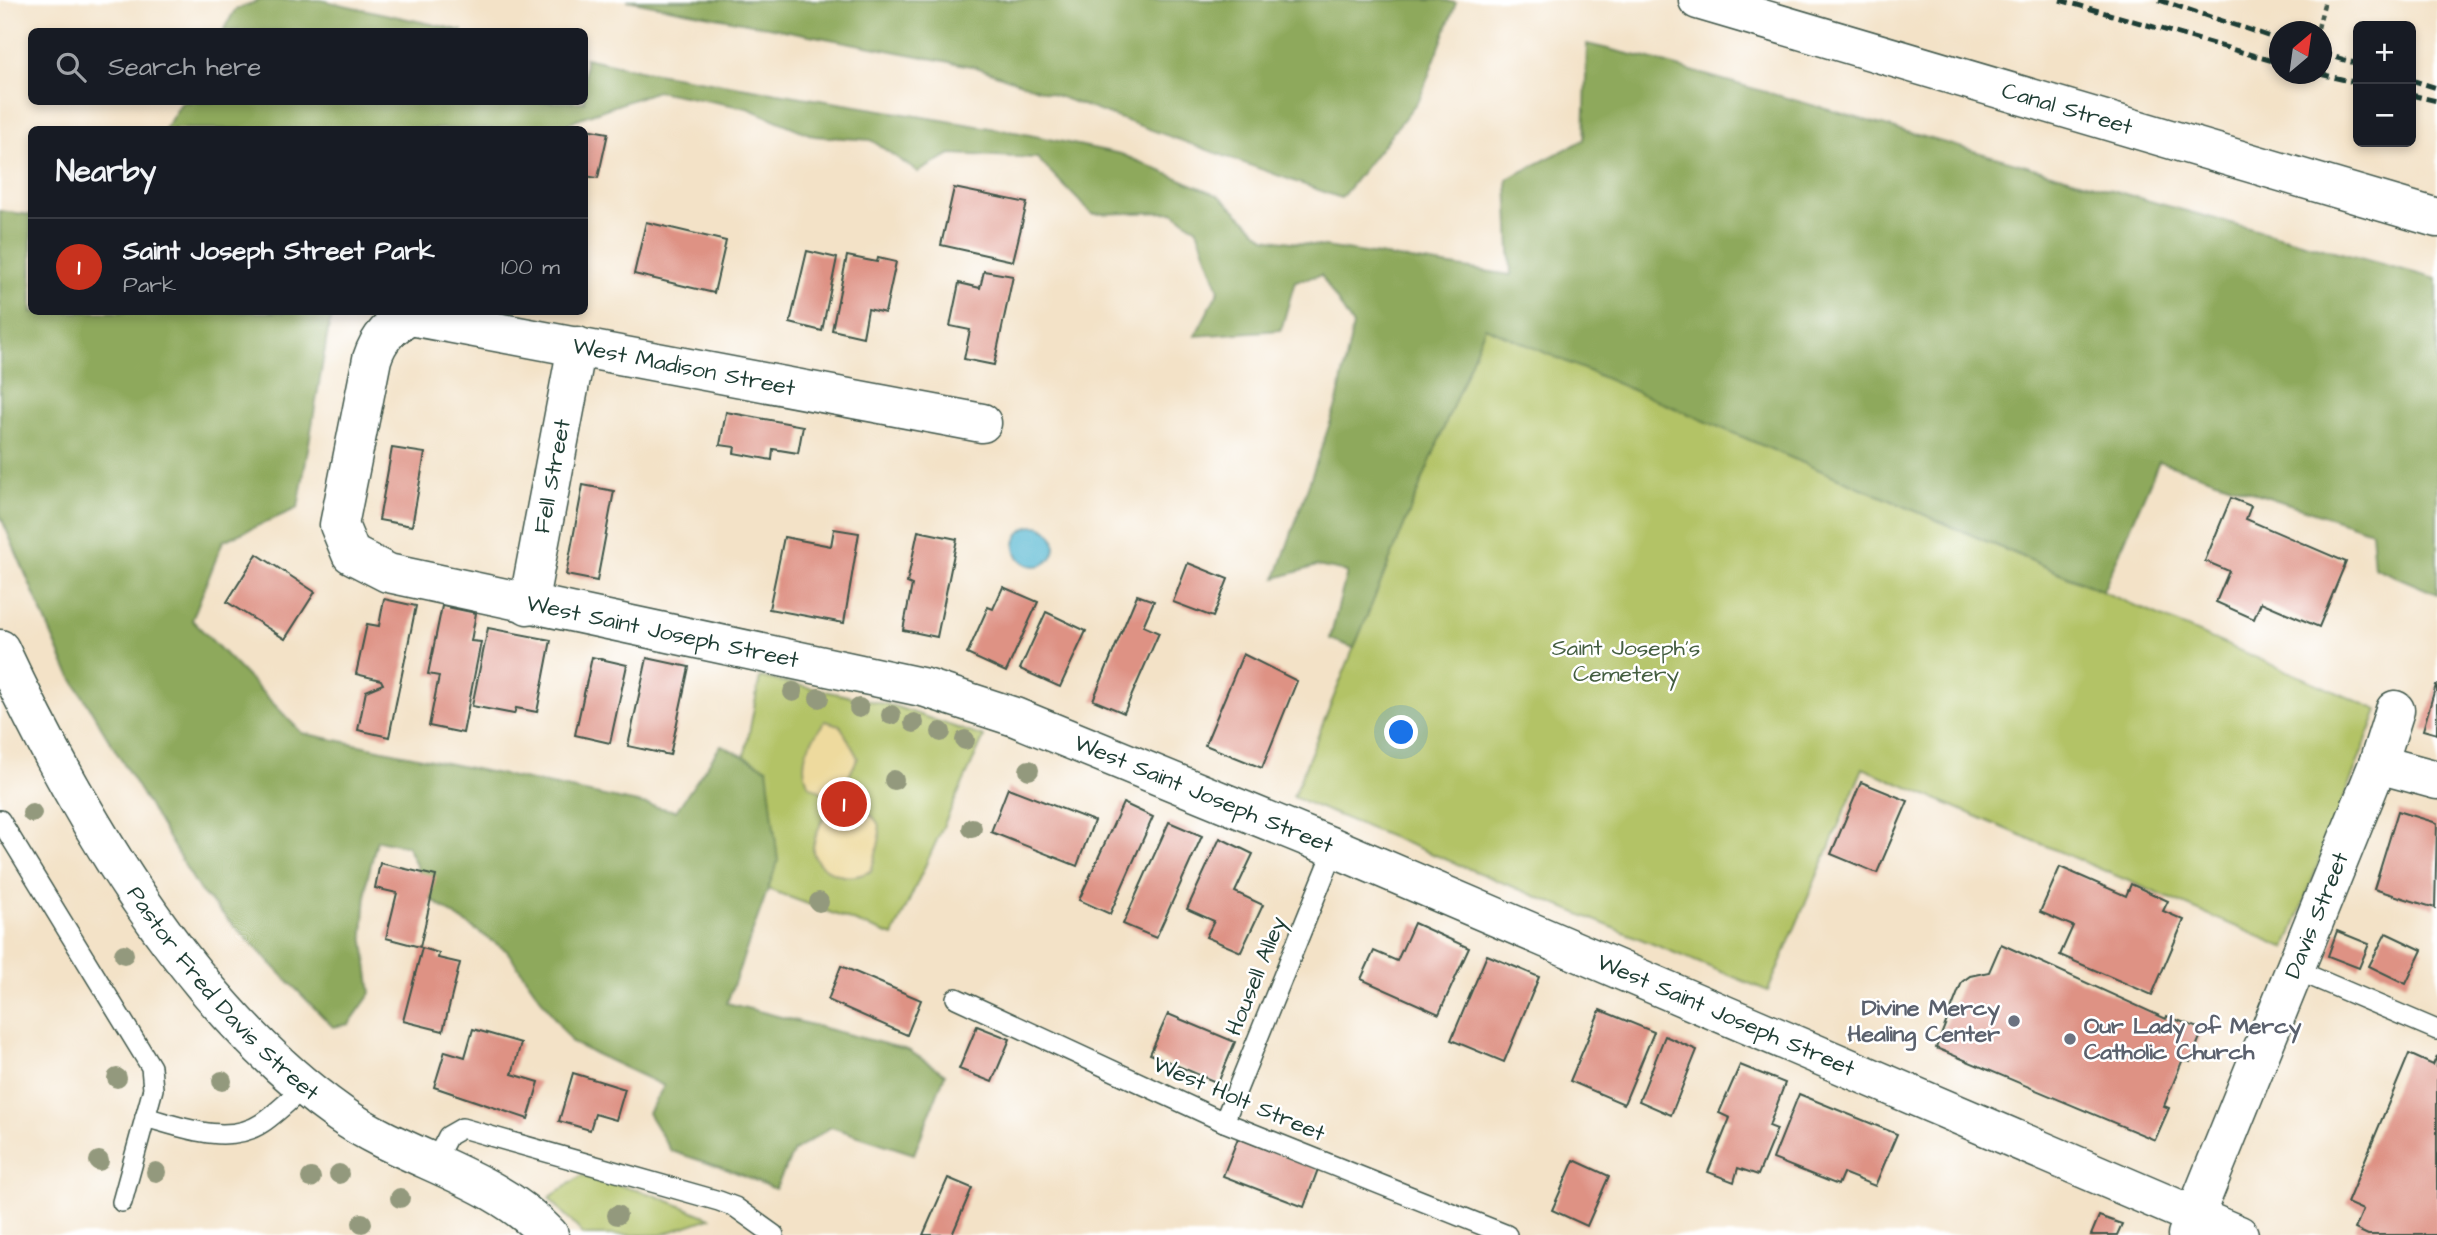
<!DOCTYPE html>
<html lang="en">
<head>
<meta charset="utf-8">
<style>
  :root { --surface:#171b24; --page:#20242c; --text:#f1f3f6; --muted:#9ea1a6; --line:#363941; --accent:#c8321e }
  body { margin:0; font-family:"Architects Daughter",sans-serif; background:var(--page); color:var(--text) }
  .controls { position:absolute; right:21px; top:21px; display:grid; overflow:hidden; border-radius:10px; box-shadow:0 4px 10px #0003 }
  .controls button { width:63px; height:63px; display:grid; place-items:center; padding:0; border:0; border-bottom:2px solid var(--line); background:var(--surface); color:var(--text); font:35px sans-serif }
  .compass { position:absolute; left:2269px; top:21px; width:63px; height:63px; border-radius:50%; background:var(--surface); box-shadow:0 4px 10px #0003; rotate:29deg }
  .you { position:absolute; left:1402px; top:733px; width:24px; height:24px; margin:-18px; border:5px solid #fff; border-radius:50%; background:#1a73e8; box-shadow:0 0 0 10px #1a73e833 }
  .badge { display:grid; place-items:center; width:46px; height:46px; border-radius:50%; background:var(--accent); color:#fff; font-size:23px; font-weight:700 }
  .pin { position:absolute; translate:-50% -50%; border:4px solid #fff; box-shadow:0 2px 7px #0006 }
  .list { margin:0; padding:0; list-style:none }
  h2 { display:flex; justify-content:space-between; align-items:center; height:91px; margin:0; padding:0 28px; font-size:30px }
  h2 small { font-size:23px; font-weight:400; color:var(--muted) }
  .list li { display:grid; grid-template-columns:46px 1fr auto; gap:21px; align-items:center; box-sizing:border-box; height:98px; padding:0 28px; border-top:2px solid var(--line) }
  .list b { display:block; font-size:26px; white-space:nowrap }
  .list p { margin:0; font-size:23px; white-space:nowrap; color:var(--muted) }
  .list em { font-size:23px; font-style:normal; color:var(--muted) }
  .icon { flex:none; width:38px; height:38px; fill:none; stroke:currentColor; stroke-width:2; stroke-linecap:round; stroke-linejoin:round }
  .map { position:relative; flex:none; width:2437px; height:1235px; overflow:hidden }
  .search { position:absolute; background:var(--surface); box-shadow:0 4px 10px #0003; left:28px; top:28px; width:560px; height:77px; display:flex; align-items:center; gap:18px; box-sizing:border-box; padding:0 24px; border-radius:10px; color:var(--muted); font-size:26px }
  .panel { position:absolute; background:var(--surface); box-shadow:0 4px 10px #0003; left:28px; top:126px; width:560px; height:189px; border-radius:10px }
  .map>svg:first-child { display:block }
  .green { fill:#b3c366; stroke:#69804d; stroke-width:2 }
  .forest { fill:#8ea95b; stroke:#567348; stroke-width:2 }
  .sand { fill:#eeda9e; stroke:#868c69; stroke-width:2 }
  .water { fill:#52b6d0; stroke:#387a82; stroke-width:2 }
  .building { fill:#de9284 }
  .lines { fill:none; stroke-linecap:round; stroke-linejoin:round }
  .service-casing { stroke:#3f564a; stroke-width:22 }
  .minor-casing { stroke:#3f564a; stroke-width:41 }
  .tertiary-casing { stroke:#3f564a; stroke-width:41 }
  .path { stroke:#3f564a; stroke-width:4.5; stroke-dasharray:5 5; stroke-linecap:butt }
  .service { stroke:#fff; stroke-width:19 }
  .minor { stroke:#fff; stroke-width:38 }
  .tertiary { stroke:#fff; stroke-width:38 }
  .rail { stroke:#1f3d34; stroke-width:5; stroke-dasharray:10 5; stroke-linecap:butt }
  .tree { fill:#93997d }
  .worship-dot { fill:#6b7280; stroke:#fff; stroke-width:2.5 }
  .labels { text-anchor:middle; dominant-baseline:central; stroke-width:5; stroke-linejoin:round; paint-order:stroke }
  .street-label { font-size:23px; fill:#1f3d34; stroke:#fff }
  .park-label { font-size:23px; fill:#445e40; stroke:#fff }
  .worship-label { font-size:23px; font-weight:bold; fill:#5b616d; stroke:#fff; text-anchor:end }
</style>
</head>
<body>
<div class="map">
<svg width="2437" height="1235" viewBox="0 0 2437 1235">
  <rect width="100%" height="100%" fill="#fff"/>
  <filter id="ink" filterUnits="userSpaceOnUse"><feTurbulence type="fractalNoise" baseFrequency=".0143" numOctaves="2"/><feDisplacementMap in="SourceGraphic" scale="14" xChannelSelector="R" yChannelSelector="G"/><feConvolveMatrix kernelMatrix="1 2 1 2 8 2 1 2 1" color-interpolation-filters="sRGB"/></filter>
  <filter id="wash" filterUnits="userSpaceOnUse"><feTurbulence type="fractalNoise" baseFrequency=".00686" numOctaves="4" result="noise"/><feDisplacementMap in="SourceGraphic" scale="28" xChannelSelector="R" yChannelSelector="G"/><feGaussianBlur stdDeviation="1.57" result="paint"/><feColorMatrix in="noise" values="0 0 0 0 0 0 0 0 0 0 0 0 0 0 0 0 0 1.4 0 .05"/><feComposite in="paint" operator="in"/></filter>
  <g filter="url(#wash)">
    <rect width="100%" height="100%" fill="#f3e2c7"/>
    <g class="green">
      <path d="M1485,326l893,384 -92,238 -423,-180 -95,223 -475,-194z"/>
      <path d="M760,677l134,29 90,31 -91,199 -171,-64z"/>
      <path d="M582,1175l72,20 56,23 -49,17h-77l-35,-37z"/>
    </g>
    <g class="forest">
      <path d="M260,0h61l142,31h-240l12,-21z"/>
      <path d="M627,0h815l14,3 -36,95 -79,100 -365,-131z"/>
      <path d="M1587,44l59,14 511,145 280,76v315l-63,-27 -3,-36 -212,-70 -56,130 -618,-264 -131,321 -24,-9 17,-67 -30,-6 -41,12 61,-175 16,-77 -32,-51 -26,6 -14,49 -86,6 24,-46 -22,-61 -24,-17 -81,2 -55,-56 -86,-4 -33,18 -47,-32 -57,-4 -67,-28 -90,-17 -80,28 -18,10h-394l17,-27h402l1,-44 59,13 376,62 101,21 99,42 45,42 246,37 -4,-96 77,-39z"/>
      <path d="M0,211l31,4 1,97h303l-6,13 -31,183 -75,33 -31,79 110,113 374,78 45,-66 46,23 11,93 -51,142 181,47 37,24 -31,80 -83,-27 -37,24 -19,38 -40,-17 -64,-21 -23,-38 16,-27 -92,-43 -65,-92 -75,-51 -25,-54 -30,-6 -10,40 -4,54 8,59 -22,31 -16,3 -133,-136 -134,-223 -66,-153z"/>
    </g>
    <path class="sand" d="M825,721l15,4 18,33 -18,35 4,10c46,15 39,27 27,68 -13,6 -24,8 -37,2 -47,-21 1,-51 -9,-79l-16,-9c-13,-25 2,-45 16,-64z"/>
    <circle class="water" cx="1035" cy="546" r="20"/>
    <g id="blocks">
      <g class="building">
        <path d="M586,129l22,4 -10,45 -14,-2z"/>
        <path d="M954,188l73,15 -14,58 -72,-16z"/>
        <path d="M646,222l80,19 -12,52 -80,-19z"/>
        <path d="M807,251l30,7 -15,73 -32,-8z"/>
        <path d="M847,256l30,6 1,-4 18,4 -11,51 -17,-4 -5,28 -31,-7z"/>
        <path d="M984,271l29,5 -19,89 -30,-6 6,-29 -20,-4 9,-43 21,5z"/>
        <path d="M726,412l77,14 -5,27 -25,-4 -1,11 -38,-7 1,-6 -15,-2z"/>
        <path d="M392,448l33,5 -13,73 -33,-6z"/>
        <path d="M583,485l31,6 -17,90 -31,-6z"/>
        <path d="M2231,498l20,8 -5,13 100,43 -27,65 -58,-25 -7,17 -38,-17 13,-31 -24,-10z"/>
        <path d="M834,529l25,4 -15,90 -75,-14 15,-72 47,9z"/>
        <path d="M918,531l39,8 -20,98 -34,-7 9,-45 -5,-2z"/>
        <path d="M257,554l58,38 -30,47 -58,-37z"/>
        <path d="M1188,563l40,16 -15,38 -40,-15z"/>
        <path d="M1003,587l35,15 -32,70 -39,-18 21,-47 5,2z"/>
        <path d="M1137,595l17,6 -11,25 16,7 -35,80 -31,-13z"/>
        <path d="M384,599l32,7 -27,131 -31,-7 8,-39 17,-7 -2,-4 -25,-6 11,-50 12,2z"/>
        <path d="M442,606l34,7 -5,28 10,1 -18,91 -34,-7 10,-50 -11,-2z"/>
        <path d="M1046,612l40,19 -26,56 -40,-18z"/>
        <path d="M488,628l63,12 -14,72 -21,-4 -2,6 -42,-8z"/>
        <path d="M1243,654l54,27 -35,87 -57,-23z"/>
        <path d="M592,657l35,8 -17,78 -35,-8z"/>
        <path d="M647,658l42,9 -19,88 -42,-9z"/>
        <path d="M2436,685h1v49l-14,-4z"/>
        <path d="M1861,782l47,19 -31,72 -46,-19z"/>
        <path d="M1008,788l86,33 -17,45 -86,-34z"/>
        <path d="M1123,803l30,14 -43,97 -31,-14z"/>
        <path d="M2398,811l39,12 -2,85 -61,-19z"/>
        <path d="M1169,822l33,14 -46,102 -33,-14z"/>
        <path d="M1220,838l33,16 -18,38 28,13 -22,47 -35,-15 8,-16 -27,-12z"/>
        <path d="M380,863l56,13 -16,71 -34,-9 11,-45 -22,-5z"/>
        <path d="M2060,867l66,29 5,-12 37,17 -5,10 21,9 -32,75 -92,-40 13,-29 -33,-14z"/>
        <path d="M1414,923l55,25 -30,66 -78,-35 13,-28 23,10z"/>
        <path d="M2337,931l32,13 -10,24 -31,-12z"/>
        <path d="M2386,933l36,17 -16,34 -37,-18z"/>
        <path d="M2001,944l165,75 1,-3 36,14 -13,32 -7,-3 -19,47 5,2 -14,32 -219,-92 26,-66 8,-6 19,-4z"/>
        <path d="M422,948l17,5 -1,5 22,5 -17,68 -40,-10z"/>
        <path d="M1487,955l52,22 -35,85 -53,-22z"/>
        <path d="M841,966l80,34 -14,35 -79,-35z"/>
        <path d="M1600,1010l54,22 -30,72 -54,-23z"/>
        <path d="M1168,1014l67,28 -17,41 -68,-29z"/>
        <path d="M977,1026l33,13 -18,43 -33,-13z"/>
        <path d="M473,1029l48,14 -9,31 27,8 -11,37 -94,-32 11,-36 20,6z"/>
        <path d="M1665,1036l32,14 -26,65 -32,-14z"/>
        <path d="M2409,1054l24,11 4,-9v179h-69l-13,-6 8,-19 -16,-7z"/>
        <path d="M1740,1065l45,18 -16,43 8,3 -19,46 -20,-7 -4,14 -26,-10 22,-54 -11,-5z"/>
        <path d="M573,1073l52,16 -9,31 -21,-6 -5,16 -31,-9z"/>
        <path d="M1799,1094l98,40 -22,52 -32,-13 -5,12 -65,-26z"/>
        <path d="M1238,1138l80,31 -14,38 -81,-31z"/>
        <path d="M1574,1160l35,16 -22,50 -35,-16z"/>
        <path d="M948,1178l24,10 -20,47h-29z"/>
        <path d="M2099,1216l23,8 -5,11h-26z"/>
      </g>
    </g>
  </g>
  <g filter="url(#ink)">
    <use href="#blocks" fill-opacity="0" stroke="#3f564a" stroke-width="2"/>
    <g class="lines">
      <defs>
        <g id="service">
          <path d="M0,820l151,247 2,22 -31,113"/>
          <path d="M2294,969l143,61"/>
          <path d="M956,998l268,124 283,113"/>
          <path d="M145,1117c36,10 83,29 117,6 15,-10 29,-24 42,-36"/>
          <path d="M1224,1122l111,-274"/>
          <path d="M434,1163l14,-27 14,-8 257,73 16,6 39,28"/>
        </g>
        <g id="minor">
          <path id="s1" d="M982,423l-571,-107c-20,9 -32,21 -39,43l-33,166 12,29 37,19 538,115 89,29 320,131 904,387"/>
          <path id="s2" d="M528,605l49,-259"/>
          <path id="s3" d="M0,649c77,165 190,359 340,465 66,46 153,61 209,121"/>
          <path d="M2378,764l59,16"/>
          <path id="s4" d="M2187,1235l191,-471 17,-54"/>
        </g>
        <g id="tertiary">
          <path id="s5" d="M1698,0l739,218"/>
        </g>
      </defs>
      <use href="#service" class="service-casing"/>
      <use href="#minor" class="minor-casing"/>
      <use href="#tertiary" class="tertiary-casing"/>
      <path class="path" d="M2318,28l7,-28"/>
      <use href="#service" class="service"/>
      <use href="#minor" class="minor"/>
      <use href="#tertiary" class="tertiary"/>
      <g class="rail">
        <path d="M2060,0l220,63"/>
        <path d="M2159,0l121,40"/>
        <path d="M2322,53l36,11"/>
        <path d="M2320,74l38,9"/>
        <path d="M2411,80l26,8"/>
        <path d="M2411,95l26,6"/>
      </g>
    </g>
    <g class="tree">
      <circle cx="793" cy="692" r="10"/>
      <circle cx="819" cy="698" r="10"/>
      <circle cx="859" cy="708" r="10"/>
      <circle cx="891" cy="715" r="10"/>
      <circle cx="914" cy="723" r="10"/>
      <circle cx="941" cy="732" r="10"/>
      <circle cx="965" cy="740" r="10"/>
      <circle cx="1029" cy="770" r="10"/>
      <circle cx="894" cy="780" r="10"/>
      <circle cx="32" cy="813" r="10"/>
      <circle cx="972" cy="828" r="10"/>
      <circle cx="819" cy="902" r="10"/>
      <circle cx="124" cy="954" r="10"/>
      <circle cx="117" cy="1078" r="10"/>
      <circle cx="222" cy="1081" r="10"/>
      <circle cx="99" cy="1161" r="10"/>
      <circle cx="156" cy="1172" r="10"/>
      <circle cx="339" cy="1174" r="10"/>
      <circle cx="311" cy="1178" r="10"/>
      <circle cx="400" cy="1198" r="10"/>
      <circle cx="617" cy="1215" r="10"/>
      <circle cx="362" cy="1223" r="10"/>
    </g>
  </g>
  <g class="worship-dot">
    <circle cx="2014" cy="1021" r="7"/>
    <circle cx="2070" cy="1039" r="7"/>
  </g>
  <g class="labels">
    <g class="street-label">
      <text stroke="none"><textPath href="#s5" startOffset="385">Canal Street</textPath></text>
      <text transform="translate(684 367) rotate(11)">West Madison Street</text>
      <text stroke="none"><textPath href="#s2" startOffset="131">Fell Street</textPath></text>
      <text stroke="none"><textPath href="#s1" startOffset="1164">West Saint Joseph Street</textPath></text>
      <text stroke="none"><textPath href="#s1" startOffset="1731">West Saint Joseph Street</textPath></text>
      <text stroke="none"><textPath href="#s4" startOffset="345">Davis Street</textPath></text>
      <text transform="translate(1256 976) rotate(-68)">Housell Alley</text>
      <text stroke="none"><textPath href="#s3" startOffset="413">Pastor Fred Davis Street</textPath></text>
      <text stroke="none"><textPath href="#s1" startOffset="2298">West Saint Joseph Street</textPath></text>
      <text transform="translate(1239 1099) rotate(23)">West Holt Street</text>
    </g>
    <g class="park-label">
      <text x="1626" y="648">Saint Joseph's<tspan x="1626" dy="26">Cemetery</tspan></text>
    </g>
    <g class="worship-label">
      <text x="2000" y="1008">Divine Mercy<tspan x="2000" dy="26">Healing Center</tspan></text>
      <text x="2084" y="1026" text-anchor="start">Our Lady of Mercy<tspan x="2084" dy="26">Catholic Church</tspan></text>
    </g>
  </g>
</svg>
<div class="controls">
<button>+</button>
<button>−</button>
</div>
<svg class="compass" viewBox="-18 -18 36 36"><path d="M0-13l5 13h-10z" fill="#e53935"/><path d="M0 13l5-13h-10z" fill="#9ea1a6"/></svg>
<div class="you"></div>
<div class="pin badge" style="left:844px;top:804px">1</div>
<div class="search"><svg class="icon" aria-label="search" viewBox="0 0 24 24"><circle cx="10" cy="10" r="6"/><path d="M15 15l6 6"/></svg>Search here</div>
<section class="panel">
<h2>Nearby<small></small></h2>
<ul class="list">
<li><span class="badge">1</span><div><b>Saint Joseph Street Park</b><p>Park</p></div><em>100 m</em></li>
</ul>
</section>
</div>
</body>
</html>
